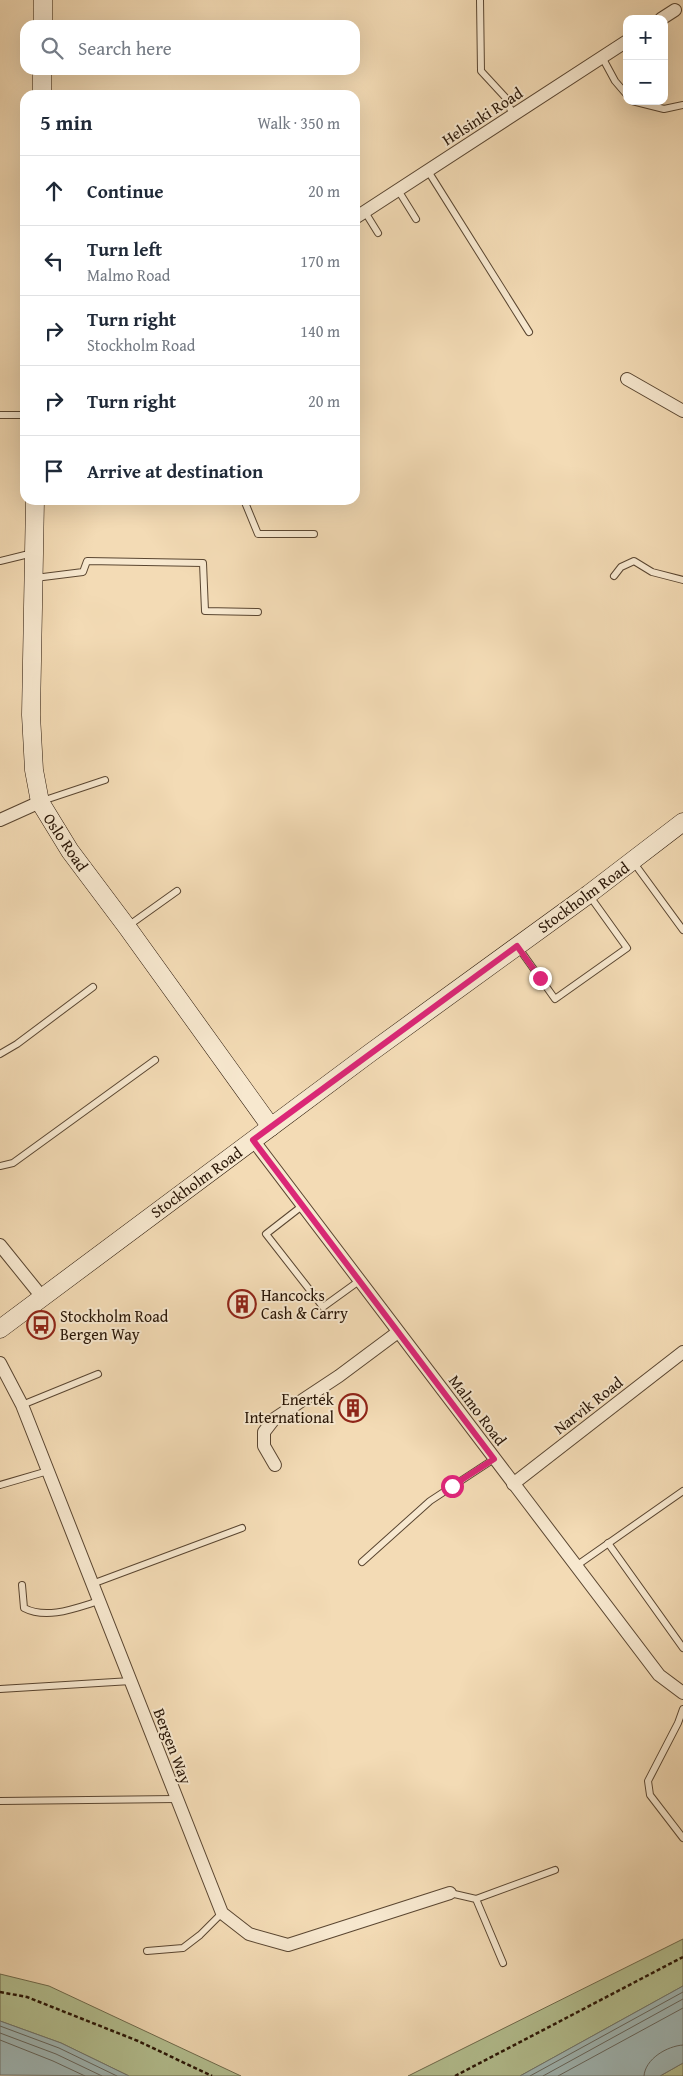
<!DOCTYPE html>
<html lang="en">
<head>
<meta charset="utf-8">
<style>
  :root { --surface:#fff; --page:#f6f6f7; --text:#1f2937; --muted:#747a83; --line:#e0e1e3 }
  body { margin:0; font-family:"Gentium Book Plus",serif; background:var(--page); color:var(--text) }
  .controls { position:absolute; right:15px; top:15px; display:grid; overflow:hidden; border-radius:10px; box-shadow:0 5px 20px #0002 }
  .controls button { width:45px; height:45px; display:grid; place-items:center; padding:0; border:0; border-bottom:1px solid var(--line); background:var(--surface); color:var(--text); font:25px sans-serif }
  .stop { position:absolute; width:15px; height:15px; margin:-11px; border:4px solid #db2777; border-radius:50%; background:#fff }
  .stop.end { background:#db2777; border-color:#fff; box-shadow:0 1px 5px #0008 }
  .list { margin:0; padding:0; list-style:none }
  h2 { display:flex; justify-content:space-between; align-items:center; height:65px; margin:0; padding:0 20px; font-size:21px }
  h2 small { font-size:16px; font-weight:400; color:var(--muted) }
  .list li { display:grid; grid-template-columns:32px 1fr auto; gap:15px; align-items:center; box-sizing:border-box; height:70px; padding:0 20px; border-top:1px solid var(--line) }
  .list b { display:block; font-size:19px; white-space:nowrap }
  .list p { margin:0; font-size:16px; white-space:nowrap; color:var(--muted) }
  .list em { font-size:16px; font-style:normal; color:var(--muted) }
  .icon { flex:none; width:28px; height:28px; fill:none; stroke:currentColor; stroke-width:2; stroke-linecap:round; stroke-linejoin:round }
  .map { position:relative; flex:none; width:683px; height:2076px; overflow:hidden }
  .search { position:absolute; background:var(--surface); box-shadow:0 5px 20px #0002; left:20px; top:20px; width:340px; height:55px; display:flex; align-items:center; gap:12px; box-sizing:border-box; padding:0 18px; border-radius:15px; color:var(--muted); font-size:19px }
  .panel { position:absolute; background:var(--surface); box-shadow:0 5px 20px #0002; left:20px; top:90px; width:340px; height:415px; border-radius:15px }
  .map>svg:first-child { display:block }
  .green { fill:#b4c192; stroke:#6e6a4c }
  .water { fill:#a0b9b8; stroke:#707770 }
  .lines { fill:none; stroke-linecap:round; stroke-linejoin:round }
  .shore { stroke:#64665e; stroke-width:1 }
  .lane-casing { stroke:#5a4631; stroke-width:8 }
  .street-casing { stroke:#5a4631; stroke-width:14 }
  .secondary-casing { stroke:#271405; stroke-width:19 }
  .path { stroke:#271405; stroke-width:2.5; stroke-dasharray:4 2.5; stroke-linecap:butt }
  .lane { stroke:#f7e8cf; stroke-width:6 }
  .street { stroke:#f7e8cf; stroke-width:12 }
  .secondary { stroke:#f7e8cf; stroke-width:18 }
  .route { stroke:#db2777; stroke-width:6 }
  .labels { text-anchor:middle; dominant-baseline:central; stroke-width:4; stroke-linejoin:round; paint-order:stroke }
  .street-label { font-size:16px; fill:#271405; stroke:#f7e8cf }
  .poi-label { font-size:16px; fill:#271405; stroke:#f7e8cf; text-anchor:start }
</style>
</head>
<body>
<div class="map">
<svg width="683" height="2076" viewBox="0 0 683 2076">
  <rect width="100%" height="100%" fill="#f3dbb5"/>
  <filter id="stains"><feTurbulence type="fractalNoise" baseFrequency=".004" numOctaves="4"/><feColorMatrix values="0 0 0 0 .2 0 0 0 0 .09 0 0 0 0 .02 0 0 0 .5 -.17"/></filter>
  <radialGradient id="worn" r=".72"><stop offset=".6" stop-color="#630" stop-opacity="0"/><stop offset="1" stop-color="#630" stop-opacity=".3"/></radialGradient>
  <g class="green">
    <path d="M683,1939v47l-163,90h-112z"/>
    <path d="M0,1974l49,12 192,90h-112l-68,-33 -61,-22z"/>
    <path d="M683,2063v13h-23z"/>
  </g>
  <g class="water">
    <path d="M683,1986v77l-23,13h-140z"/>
    <path d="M0,2021l61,22 68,33 -129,-1z"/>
  </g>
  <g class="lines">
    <g class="shore">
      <path d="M0,2026l59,22 58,28"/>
      <path d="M0,2033l56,21 46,22"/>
      <path d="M0,2040l53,21 32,15"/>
      <path d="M530,2076l153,-84"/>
      <path d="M543,2076l140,-77"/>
      <path d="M558,2076l125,-68"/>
      <path d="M644,2076c1,-17 23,-30 39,-31"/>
    </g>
    <defs>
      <g id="lane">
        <path d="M480,0l1,71 24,26 8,18"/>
        <path d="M602,57l13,24 12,14"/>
        <path d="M632,101l32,8 19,-4"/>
        <path d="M428,171l101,161"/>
        <path d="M398,190l18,29"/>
        <path d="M365,212l13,21"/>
        <path d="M0,415h25"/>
        <path d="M244,500l14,34h56"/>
        <path d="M0,561l33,-8"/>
        <path d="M614,576l7,-9 13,-6 18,11 31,8"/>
        <path d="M35,578l48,-6 4,-11 116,2 2,48 53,1"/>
        <path d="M42,801l63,-21"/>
        <path d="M634,863l49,67"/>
        <path d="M128,926l49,-35"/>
        <path d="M518,947l37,52 72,-51 -38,-53"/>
        <path d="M0,1054l17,-10 76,-57"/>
        <path d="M0,1166l13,-3 142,-103"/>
        <path d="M302,1206l-36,28 57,73 36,-26"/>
        <path d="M22,1405l76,-31"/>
        <path d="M0,1485l48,-14"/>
        <path d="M608,1543l75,105"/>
        <path d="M362,1562l68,-61 64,-42"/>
        <path d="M576,1566l107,-75"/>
        <path d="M92,1584l150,-56"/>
        <path d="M22,1585l2,23c23,12 52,0 75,-7"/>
        <path d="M0,1689l131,-8"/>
        <path d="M683,1709l-5,14 -30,58 2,14 33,43"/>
        <path d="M0,1801l176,-2"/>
        <path d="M450,1893l26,6 27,64"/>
        <path d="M476,1899l79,-29"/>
        <path d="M147,1951l36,-3 17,-13 22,-22"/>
      </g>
      <g id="street">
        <path d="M661,19l14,-9"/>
        <path d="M355,218l272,-177"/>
        <path d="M627,379l56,32"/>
        <path d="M0,820l40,-18"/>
        <path d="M253,1140l406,535 24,18"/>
        <path d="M0,1245l42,52"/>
        <path d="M0,1363l22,42 200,508 27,21 39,11 162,-52"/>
        <path d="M275,1465l-11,-19v-14l10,-13 65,-43 59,-44"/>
        <path d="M513,1484l170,-132"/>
      </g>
      <g id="secondary">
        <path d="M43,25v-25"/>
        <path d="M42,95v-25"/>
        <path d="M35,500l-4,215 3,55 6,32 30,49 57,76 144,200"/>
        <path d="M0,1329l370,-276 219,-159 94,-72"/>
      </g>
    </defs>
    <use href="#lane" class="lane-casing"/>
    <use href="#street" class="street-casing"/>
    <use href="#secondary" class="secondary-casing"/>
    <g class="path">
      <path d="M0,1992l27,5 111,44 74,35"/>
      <path d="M455,2076l228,-119"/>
    </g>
    <use href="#lane" class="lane"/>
    <use href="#street" class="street"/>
    <use href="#secondary" class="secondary"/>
  </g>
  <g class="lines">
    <path class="route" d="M452,1486l42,-27 -241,-319 264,-194 23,32"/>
  </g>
  <defs>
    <symbol id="building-ring" viewBox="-11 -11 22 22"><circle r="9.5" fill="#f7e8cf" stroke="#8f2418" stroke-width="1.5"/><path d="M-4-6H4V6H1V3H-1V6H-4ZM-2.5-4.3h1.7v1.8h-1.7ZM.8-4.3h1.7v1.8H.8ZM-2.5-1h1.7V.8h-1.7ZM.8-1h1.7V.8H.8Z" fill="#8f2418"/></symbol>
    <symbol id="bus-ring" viewBox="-11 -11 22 22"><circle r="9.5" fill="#f7e8cf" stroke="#8f2418" stroke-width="1.5"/><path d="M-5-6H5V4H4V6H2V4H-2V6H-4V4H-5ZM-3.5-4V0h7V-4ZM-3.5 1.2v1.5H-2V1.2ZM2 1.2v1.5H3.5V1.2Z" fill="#8f2418"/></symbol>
  </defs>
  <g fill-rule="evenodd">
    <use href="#building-ring" x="226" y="1288" width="32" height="32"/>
    <use href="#bus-ring" x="25" y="1309" width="32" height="32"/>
    <use href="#building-ring" x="337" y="1392" width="32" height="32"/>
  </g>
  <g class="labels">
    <g class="street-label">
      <text transform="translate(482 116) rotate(-33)">Helsinki Road</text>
      <text transform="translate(66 842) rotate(56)">Oslo Road</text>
      <text transform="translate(583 897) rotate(-36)">Stockholm Road</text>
      <text transform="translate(196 1182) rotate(-36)">Stockholm Road</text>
      <text transform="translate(588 1405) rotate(-38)">Narvik Road</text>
      <text transform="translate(478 1410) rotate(53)">Malmo Road</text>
      <text transform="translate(173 1746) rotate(69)">Bergen Way</text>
    </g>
    <g class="poi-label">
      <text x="261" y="1295">Hancocks<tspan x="261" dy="18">Cash &amp; Carry</tspan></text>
      <text x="60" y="1316">Stockholm Road<tspan x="60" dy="18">Bergen Way</tspan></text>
      <text x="334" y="1399" text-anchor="end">Enertek<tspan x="334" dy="18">International</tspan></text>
    </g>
  </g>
  <rect width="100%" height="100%" filter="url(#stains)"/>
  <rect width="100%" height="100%" fill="url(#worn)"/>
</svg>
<div class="controls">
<button>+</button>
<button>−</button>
</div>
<div class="stop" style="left:452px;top:1486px"></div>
<div class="stop end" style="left:540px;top:978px"></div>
<div class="search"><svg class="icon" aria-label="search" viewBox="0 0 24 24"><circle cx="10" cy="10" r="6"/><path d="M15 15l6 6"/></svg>Search here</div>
<section class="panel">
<h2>5 min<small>Walk · 350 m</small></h2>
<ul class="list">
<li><svg class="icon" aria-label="ahead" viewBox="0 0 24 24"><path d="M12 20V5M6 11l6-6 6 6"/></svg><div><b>Continue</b></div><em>20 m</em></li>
<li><svg class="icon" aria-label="left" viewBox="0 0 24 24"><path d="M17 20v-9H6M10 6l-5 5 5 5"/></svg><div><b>Turn left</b><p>Malmo Road</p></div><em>170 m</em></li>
<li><svg class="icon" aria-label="right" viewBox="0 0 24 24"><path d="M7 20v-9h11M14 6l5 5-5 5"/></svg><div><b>Turn right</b><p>Stockholm Road</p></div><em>140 m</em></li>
<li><svg class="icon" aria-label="right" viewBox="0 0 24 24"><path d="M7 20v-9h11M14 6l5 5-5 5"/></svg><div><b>Turn right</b></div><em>20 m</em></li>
<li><svg class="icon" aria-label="arrive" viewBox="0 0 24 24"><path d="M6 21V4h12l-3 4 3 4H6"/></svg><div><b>Arrive at destination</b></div></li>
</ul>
</section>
</div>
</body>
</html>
